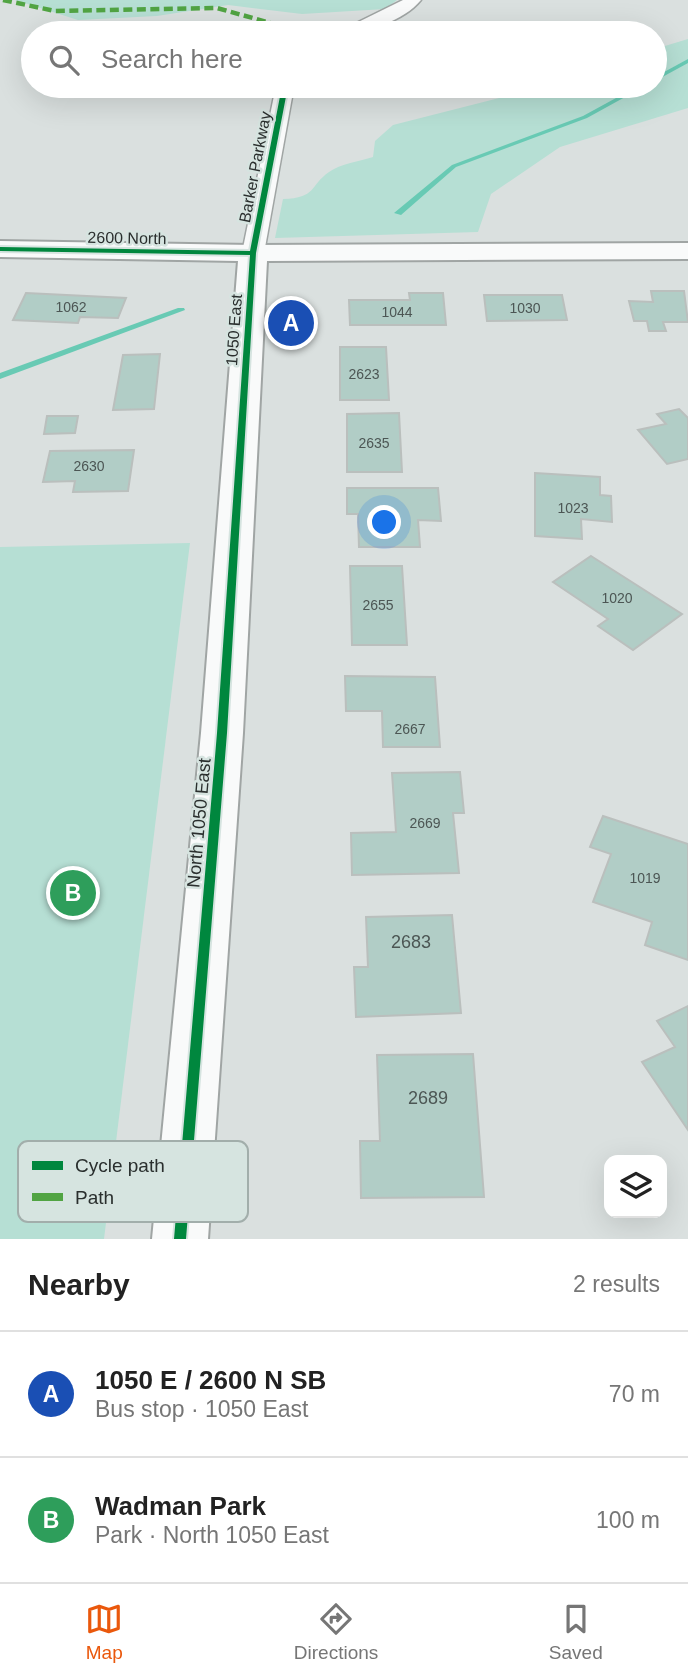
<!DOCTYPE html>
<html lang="en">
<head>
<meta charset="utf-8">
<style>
  :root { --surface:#fff; --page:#f2f2f2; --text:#222; --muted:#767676; --line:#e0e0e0; --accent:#ea580c }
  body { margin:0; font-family:Helvetica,sans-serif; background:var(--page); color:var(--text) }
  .controls { position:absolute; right:21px; bottom:21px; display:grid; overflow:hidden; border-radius:14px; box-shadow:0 7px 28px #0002 }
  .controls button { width:63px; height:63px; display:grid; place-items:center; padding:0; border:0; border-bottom:2px solid var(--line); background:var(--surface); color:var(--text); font:35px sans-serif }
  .you { position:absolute; left:385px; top:523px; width:24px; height:24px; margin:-18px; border:5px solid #fff; border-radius:50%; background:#1a73e8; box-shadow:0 0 0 10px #1a73e833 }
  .badge { display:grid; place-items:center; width:46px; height:46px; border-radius:50%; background:var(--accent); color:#fff; font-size:23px; font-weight:700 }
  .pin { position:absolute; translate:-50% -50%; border:4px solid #fff; box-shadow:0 2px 7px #0006 }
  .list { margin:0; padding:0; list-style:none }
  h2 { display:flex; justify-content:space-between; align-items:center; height:91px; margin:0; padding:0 28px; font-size:30px }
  h2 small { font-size:23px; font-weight:400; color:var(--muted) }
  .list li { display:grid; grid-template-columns:46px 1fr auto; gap:21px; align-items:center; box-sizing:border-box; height:126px; padding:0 28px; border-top:2px solid var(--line) }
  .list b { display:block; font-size:26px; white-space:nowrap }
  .list p { margin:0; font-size:23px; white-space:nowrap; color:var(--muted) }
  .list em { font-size:23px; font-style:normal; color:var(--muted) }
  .icon { flex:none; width:38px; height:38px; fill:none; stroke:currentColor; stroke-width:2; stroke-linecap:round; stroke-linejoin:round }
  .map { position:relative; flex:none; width:688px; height:1239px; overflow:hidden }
  .search { position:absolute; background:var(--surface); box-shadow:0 7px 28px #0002; left:21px; right:21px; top:21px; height:77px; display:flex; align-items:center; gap:18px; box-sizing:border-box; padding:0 24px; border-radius:38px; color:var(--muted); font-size:26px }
  .sheet { height:343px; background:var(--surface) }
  nav { display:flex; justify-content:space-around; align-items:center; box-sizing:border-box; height:98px; border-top:2px solid var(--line); background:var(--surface); font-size:19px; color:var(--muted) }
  nav a { display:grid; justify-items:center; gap:4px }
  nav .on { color:var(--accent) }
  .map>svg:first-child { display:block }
  .green { fill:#b6dfd4 }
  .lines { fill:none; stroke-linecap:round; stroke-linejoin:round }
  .stream { fill:#68cab4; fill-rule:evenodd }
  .building { fill:#b1cdc6; stroke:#babfbd; stroke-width:2 }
  .street-casing { stroke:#a0a5a4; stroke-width:3 }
  .secondary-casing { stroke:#a0a5a4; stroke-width:4 }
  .street { fill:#f9fafa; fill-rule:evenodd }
  .secondary { fill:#f9fafa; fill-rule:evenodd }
  .quiet { stroke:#51a443; stroke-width:4.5; stroke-dasharray:9 4.5; stroke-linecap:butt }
  .cycleway-casing { stroke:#d6e4e0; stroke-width:4 }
  .cycleway { fill:#00873e; fill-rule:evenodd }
  .labels { text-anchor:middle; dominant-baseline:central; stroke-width:5; stroke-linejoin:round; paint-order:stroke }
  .number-label { font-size:14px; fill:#4c5654 }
  .far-street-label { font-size:16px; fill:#2a2f2e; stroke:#d6e4e0 }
  .street-label { font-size:18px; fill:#2a2f2e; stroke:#d6e4e0 }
  .near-number-label { font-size:18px; fill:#4c5654 }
  .key { fill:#d6e4e0; stroke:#a2aeab; stroke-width:2 }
  .key-label { font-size:19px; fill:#2a2f2e }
</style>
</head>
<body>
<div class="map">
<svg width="688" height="1239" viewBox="0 0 688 1239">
  <rect width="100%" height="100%" fill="#dae0df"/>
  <g class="green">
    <path d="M15,0h382l-12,9 -83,5 -74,-9 -71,11 -79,4z"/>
    <path d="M688,39v69l-128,39 -69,47 -13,38 -203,6 8,-39c34,-1 26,-13 46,-27 11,-8 31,-11 44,-15l2,-16 18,-16 114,-29 27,-10h121v-37z"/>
    <path d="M190,543l-86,696h-104v-692z"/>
  </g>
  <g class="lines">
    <g class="stream">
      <path d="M688,59v4l-33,18v-4z"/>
      <path d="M638,86h7l-58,32 -131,49 -55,48 -7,-2 58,-48 131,-49z"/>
      <path d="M178,308h6l1,2 -185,69v-6z"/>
    </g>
  </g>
  <g class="building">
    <path d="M651,291h33l4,31h-25l3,9h-17l-2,-10h-13l-5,-20 24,1z"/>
    <path d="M26,293l100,5 -8,20 -38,-1 -2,6 -65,-3z"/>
    <path d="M409,293h34l3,32h-96l-1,-25h61z"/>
    <path d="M484,295h78l5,25 -80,1z"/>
    <path d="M340,347h46l3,53h-49z"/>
    <path d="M160,354l-6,55 -41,1 10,-55z"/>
    <path d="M679,409l9,9v41l-21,5 -29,-34 28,-6 -9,-10z"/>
    <path d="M399,413l3,59h-55v-58z"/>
    <path d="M47,416h31l-3,17 -31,1z"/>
    <path d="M134,450l-6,41 -55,1 2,-11 -32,1 7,-31z"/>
    <path d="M535,473l65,4v18l11,1 1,26 -31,-3 1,20 -47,-3z"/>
    <path d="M347,488h91l3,33 -23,-1 2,27h-61l-1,-33h-11z"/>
    <path d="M591,556l91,58 -49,36 -35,-24 10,-7 -55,-37z"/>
    <path d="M350,566h52l5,79h-55z"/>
    <path d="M345,676l90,1 5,70h-57l-1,-36h-36z"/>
    <path d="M460,772l4,41h-11l6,60 -107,2 -1,-42 45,-1 -4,-59z"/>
    <path d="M603,816l85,28v116l-43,-15 7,-23 -59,-20 18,-48 -21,-7z"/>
    <path d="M452,915l9,98 -105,4 -2,-50h14l-2,-50z"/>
    <path d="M688,1006v124l-46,-68 33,-15 -18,-26z"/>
    <path d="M473,1054l11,143 -123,1 -1,-57h20l-3,-86z"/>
  </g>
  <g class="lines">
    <defs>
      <g id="street">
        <path d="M403,0h18c-18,22 -58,34 -85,33z"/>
        <path d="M276,86h18l-30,167 -11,6 -11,-6z"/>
      </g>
      <path id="secondary" d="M0,241l253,4 435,-2v16l-421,2 -24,472 -35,506h-56l49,-506 37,-472 -238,-4z"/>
    </defs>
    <use href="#street" class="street-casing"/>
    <use href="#secondary" class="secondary-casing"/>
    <use href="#street" class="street"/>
    <use href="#secondary" class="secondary"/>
    <path class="quiet" d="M3,0l52,11 162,-3 89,25"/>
    <defs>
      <path id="cycleway" d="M282,86h6l-32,167 -29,480 -41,506h-12l43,-506 33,-478 -250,-4v-4l250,4z"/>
    </defs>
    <use href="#cycleway" class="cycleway-casing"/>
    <use href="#cycleway" class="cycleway"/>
  </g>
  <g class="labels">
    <g class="number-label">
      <text x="71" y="307">1062</text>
      <text x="525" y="308">1030</text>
      <text x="397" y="312">1044</text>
      <text x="364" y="374">2623</text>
      <text x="374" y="443">2635</text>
      <text x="89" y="466">2630</text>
      <text x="573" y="508">1023</text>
      <text x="617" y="598">1020</text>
      <text x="378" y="605">2655</text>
      <text x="410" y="729">2667</text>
      <text x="425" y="823">2669</text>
      <text x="645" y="878">1019</text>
    </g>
    <g class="far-street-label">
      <text transform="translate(255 167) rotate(-79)">Barker Parkway</text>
      <text transform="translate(127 238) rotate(1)">2600 North</text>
      <text transform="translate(234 330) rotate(-86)">1050 East</text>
    </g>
    <g class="street-label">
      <text transform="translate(199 823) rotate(-85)">North 1050 East</text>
    </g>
    <g class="near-number-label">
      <text x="411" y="942">2683</text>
      <text x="428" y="1098">2689</text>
    </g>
  </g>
  <rect x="18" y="1141" width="230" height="81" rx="10" class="key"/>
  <rect x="32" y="1161" width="31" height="9" fill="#00873e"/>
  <rect x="32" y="1193" width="31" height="8" fill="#51a443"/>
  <g class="key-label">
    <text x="75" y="1172">Cycle path</text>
    <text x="75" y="1204">Path</text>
  </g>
</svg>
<div class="controls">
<button><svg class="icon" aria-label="layers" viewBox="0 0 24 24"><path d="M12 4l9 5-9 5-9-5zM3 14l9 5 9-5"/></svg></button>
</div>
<div class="you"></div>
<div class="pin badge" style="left:291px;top:323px;background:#1a4fb4">A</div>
<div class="pin badge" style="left:73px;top:893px;background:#2e9e5b">B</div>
<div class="search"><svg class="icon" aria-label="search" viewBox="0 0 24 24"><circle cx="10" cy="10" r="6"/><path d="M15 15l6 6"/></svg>Search here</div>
</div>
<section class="sheet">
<h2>Nearby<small>2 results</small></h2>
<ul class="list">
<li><span class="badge" style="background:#1a4fb4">A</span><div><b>1050 E / 2600 N SB</b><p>Bus stop · 1050 East</p></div><em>70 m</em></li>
<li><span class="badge" style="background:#2e9e5b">B</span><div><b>Wadman Park</b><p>Park · North 1050 East</p></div><em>100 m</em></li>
</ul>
</section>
<nav>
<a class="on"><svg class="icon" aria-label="map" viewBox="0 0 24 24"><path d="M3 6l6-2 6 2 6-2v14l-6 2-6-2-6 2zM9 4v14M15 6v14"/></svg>Map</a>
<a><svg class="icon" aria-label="directions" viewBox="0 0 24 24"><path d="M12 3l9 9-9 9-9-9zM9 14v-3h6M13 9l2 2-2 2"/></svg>Directions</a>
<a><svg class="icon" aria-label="saved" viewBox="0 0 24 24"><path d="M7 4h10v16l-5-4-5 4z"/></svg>Saved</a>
</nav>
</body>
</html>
